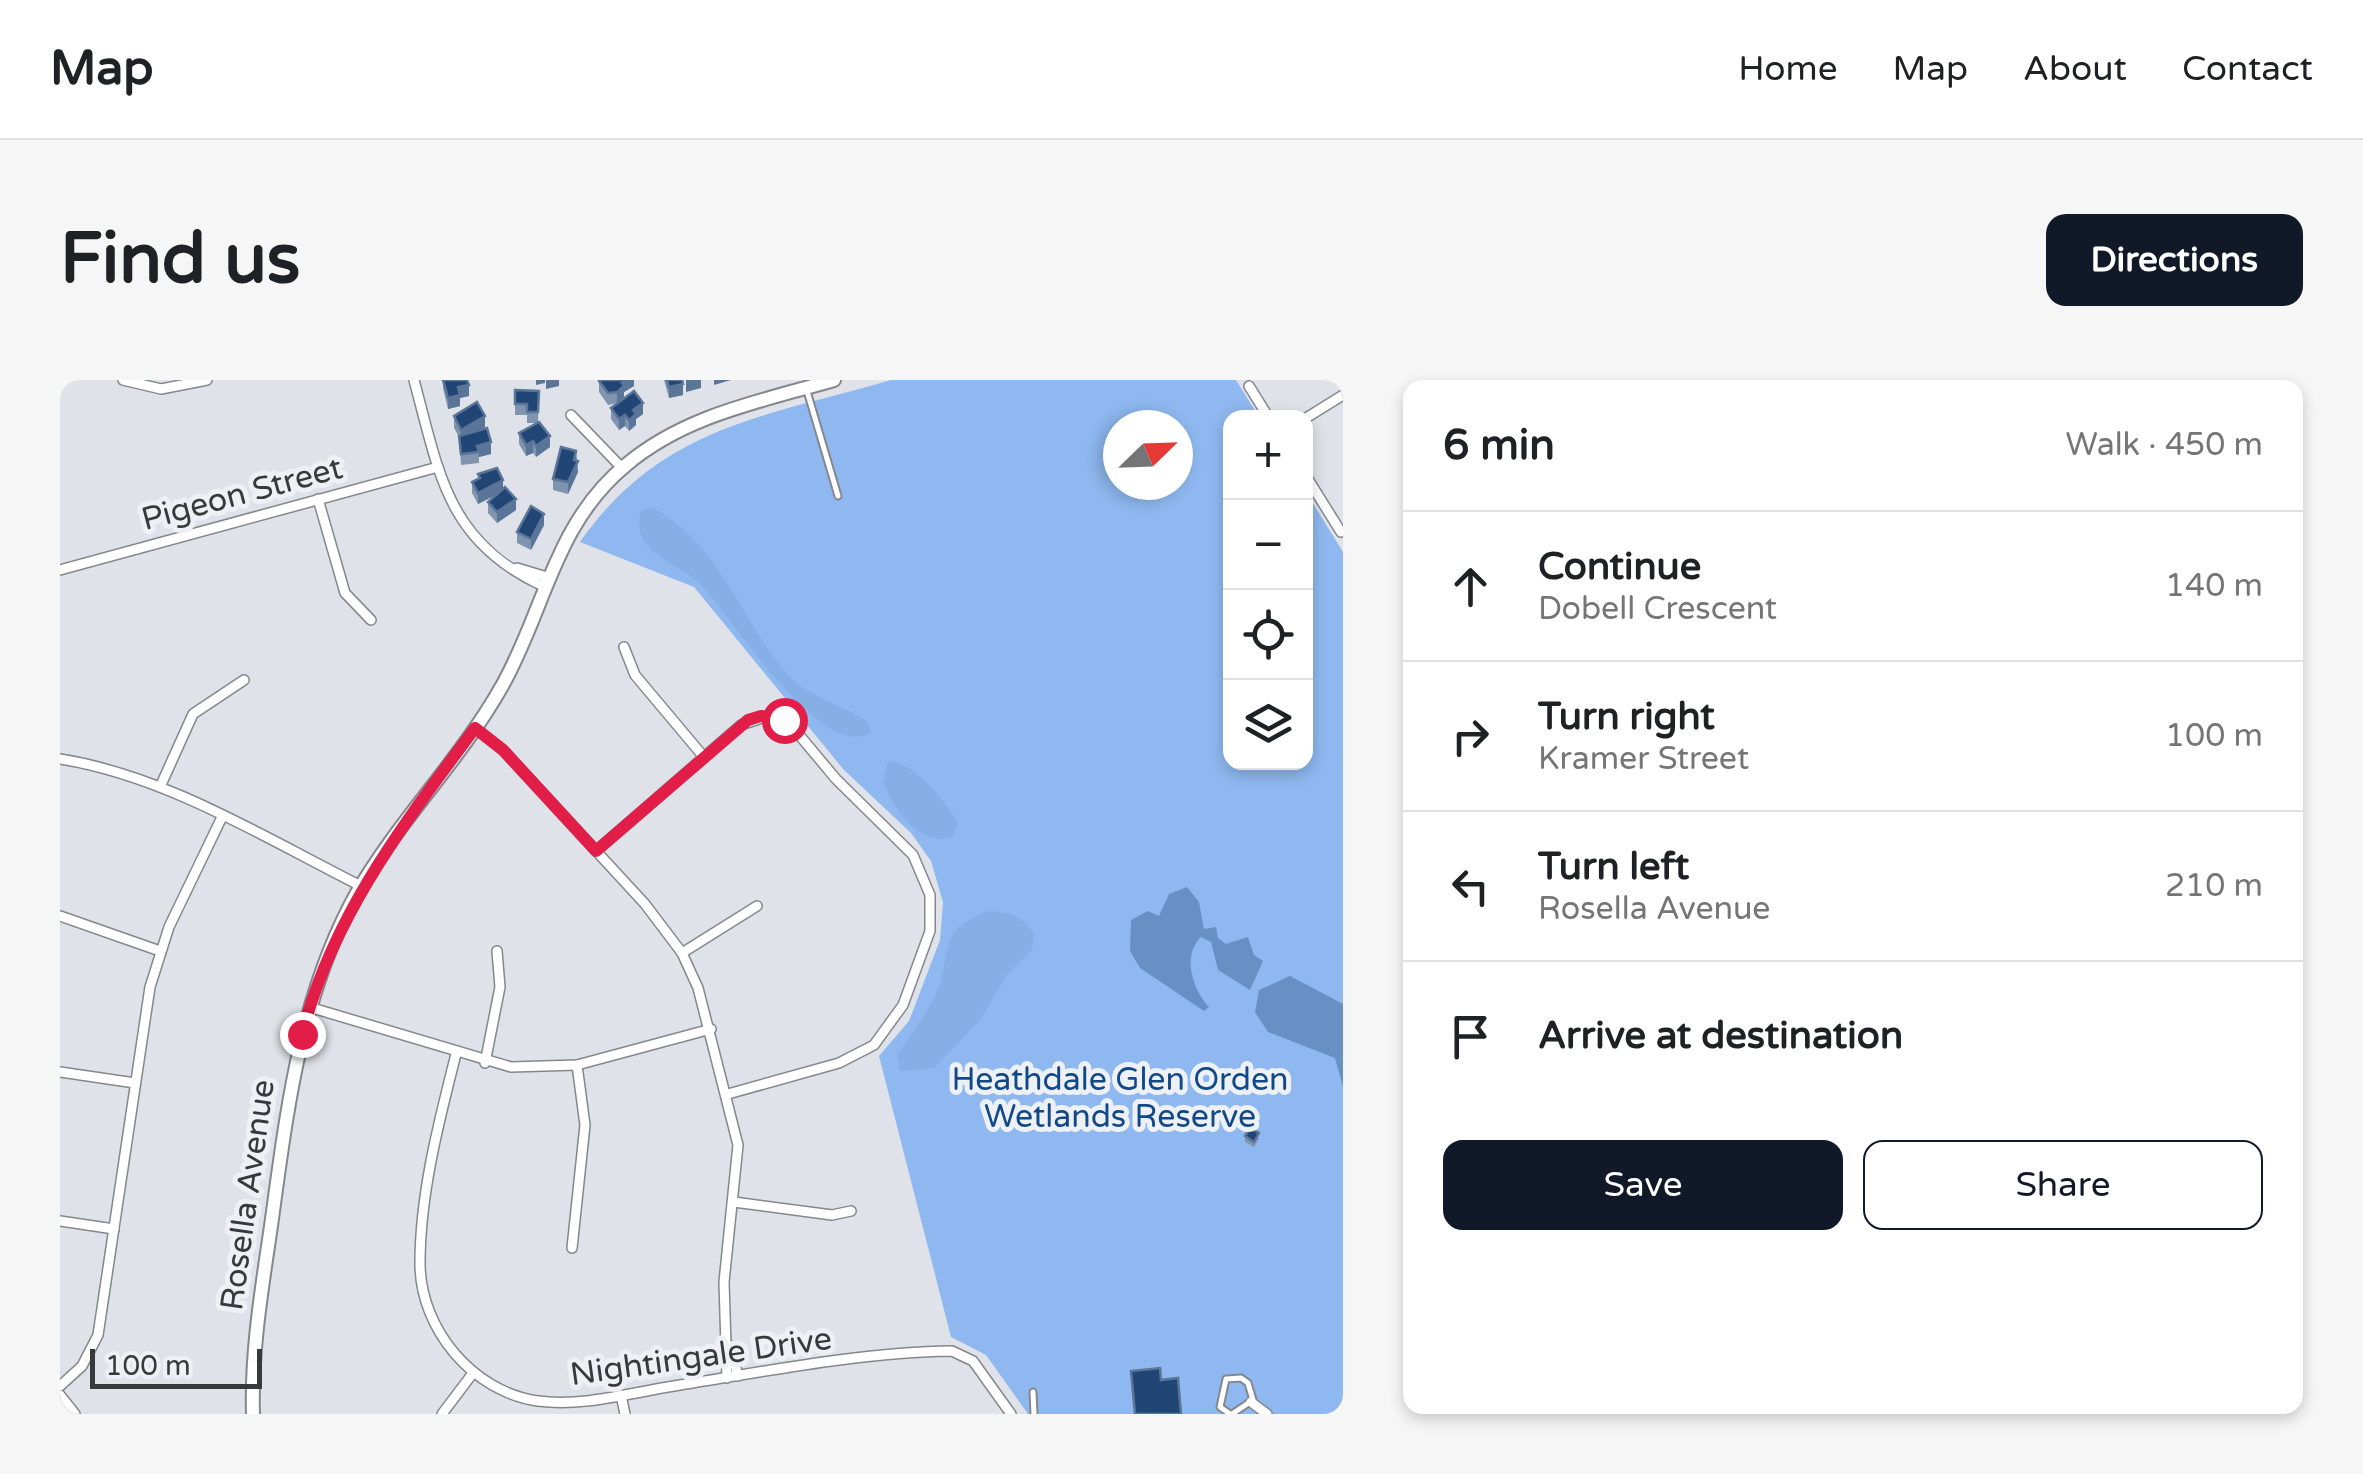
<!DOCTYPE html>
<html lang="en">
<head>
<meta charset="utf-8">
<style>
  :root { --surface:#fff; --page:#f6f6f6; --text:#202124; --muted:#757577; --line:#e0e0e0; --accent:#111827 }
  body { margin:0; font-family:"Varela Round",sans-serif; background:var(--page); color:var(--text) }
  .controls { position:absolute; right:30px; top:30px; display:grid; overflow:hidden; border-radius:20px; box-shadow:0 5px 15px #0003 }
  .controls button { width:90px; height:90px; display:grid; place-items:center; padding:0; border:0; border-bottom:2px solid var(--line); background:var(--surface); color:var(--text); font:50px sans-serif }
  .compass { position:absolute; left:1043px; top:30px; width:90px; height:90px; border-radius:50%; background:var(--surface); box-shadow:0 5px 15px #0003; rotate:67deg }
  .scale { position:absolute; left:30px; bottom:25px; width:172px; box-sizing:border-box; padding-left:10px; border:5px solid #37393b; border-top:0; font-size:28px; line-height:35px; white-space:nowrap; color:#37393b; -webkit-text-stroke:8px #edf1f6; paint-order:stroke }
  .stop { position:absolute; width:30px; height:30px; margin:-22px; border:8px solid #e11d48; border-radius:50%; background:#fff }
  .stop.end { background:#e11d48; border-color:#fff; box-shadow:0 2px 10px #0008 }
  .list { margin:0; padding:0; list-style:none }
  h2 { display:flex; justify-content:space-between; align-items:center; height:130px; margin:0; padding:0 40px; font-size:42px }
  h2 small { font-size:32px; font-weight:400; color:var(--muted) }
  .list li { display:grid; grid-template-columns:65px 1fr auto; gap:30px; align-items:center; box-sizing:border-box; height:150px; padding:0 40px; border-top:2px solid var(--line) }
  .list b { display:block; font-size:38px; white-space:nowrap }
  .list p { margin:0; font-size:32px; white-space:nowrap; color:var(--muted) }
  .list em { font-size:32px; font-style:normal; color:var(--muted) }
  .actions { display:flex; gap:20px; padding:30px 40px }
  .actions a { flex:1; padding:22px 0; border:2px solid var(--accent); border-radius:20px; text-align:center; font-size:35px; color:var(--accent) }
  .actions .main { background:var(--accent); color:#fff }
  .icon { flex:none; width:55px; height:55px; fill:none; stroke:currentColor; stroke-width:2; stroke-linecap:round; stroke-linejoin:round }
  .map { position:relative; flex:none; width:1283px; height:1034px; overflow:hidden; border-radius:20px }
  header { display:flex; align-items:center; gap:60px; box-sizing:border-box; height:140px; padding:0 50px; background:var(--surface); border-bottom:2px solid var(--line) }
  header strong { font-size:48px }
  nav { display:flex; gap:55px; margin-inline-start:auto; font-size:35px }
  .intro { display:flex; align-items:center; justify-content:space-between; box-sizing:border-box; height:240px; padding:0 60px }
  h1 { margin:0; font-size:70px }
  .button { padding:25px 45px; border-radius:20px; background:var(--accent); color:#fff; font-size:35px; font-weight:700 }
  main { display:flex; gap:60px; padding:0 60px }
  aside { flex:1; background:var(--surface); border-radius:20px; box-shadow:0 5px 15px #0003 }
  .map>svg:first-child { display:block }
  .green { fill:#8eb8ef; fill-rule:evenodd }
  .forest { fill:#85afe5 }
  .water { fill:#6890c4 }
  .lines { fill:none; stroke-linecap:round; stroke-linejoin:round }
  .lane-casing { stroke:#84878c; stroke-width:9 }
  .street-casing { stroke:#84878c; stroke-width:12 }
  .secondary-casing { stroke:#84878c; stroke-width:16 }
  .lane { stroke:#fff; stroke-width:5 }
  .street { stroke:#fff; stroke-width:9 }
  .secondary { stroke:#fff; stroke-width:12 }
  .wall { fill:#8094af }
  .shaded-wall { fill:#5a7598 }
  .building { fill:#214675; stroke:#5a7598; stroke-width:2.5 }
  .route { stroke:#e11d48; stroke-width:12 }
  .labels { text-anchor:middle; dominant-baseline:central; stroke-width:10; stroke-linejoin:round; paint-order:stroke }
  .street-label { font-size:32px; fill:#37393b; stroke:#edf1f6 }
  .park-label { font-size:32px; fill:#114889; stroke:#edf1f6 }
</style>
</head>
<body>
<header>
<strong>Map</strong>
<nav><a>Home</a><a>Map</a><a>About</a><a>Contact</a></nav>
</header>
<div class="intro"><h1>Find us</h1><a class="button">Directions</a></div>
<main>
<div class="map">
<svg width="1283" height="1034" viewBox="0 0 1283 1034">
  <rect width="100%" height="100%" fill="#dfe3e9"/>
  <path class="green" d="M831,0h345l23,37 -29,1v344h76v-270l37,60v862h-315l-42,-59 -35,-18 -72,-281 30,-35 31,-81 3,-38 -12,-41 -20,-28 -67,-63 -150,-183 -114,-45c81,-116 185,-125 311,-162zM1058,45h60v60h-60z"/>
  <g class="forest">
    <path d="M591,127c69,36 88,111 136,167 19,22 55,31 80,47l4,11c-50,32 -138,-115 -171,-148 -15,-15 -43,-24 -55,-42 -7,-9 -6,-19 -5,-30z"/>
    <path d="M828,381c30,4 54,37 70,62l-5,14c-35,10 -58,-27 -70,-55z"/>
    <path d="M929,531c21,2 32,4 45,23l-2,16 -25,25 -26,44 -47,49 -34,3 -3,-16c14,-20 32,-43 41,-66 15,-42 -1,-58 51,-78z"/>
  </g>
  <g class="water">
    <path d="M1127,507l12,15 5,27 12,-2 2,11 8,6 22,-7 6,18 9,6 -13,29 -32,-20 -7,-28 -10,-5c-19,18 -9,52 8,70l-5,4 -64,-43 -10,-17 1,-31 17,-9 11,5 10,-22z"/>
    <path d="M1230,596l53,28v83l-8,-29 -67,-26 -13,-20 4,-22z"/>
  </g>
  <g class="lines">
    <defs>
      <g id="lane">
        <path d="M747,11l31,105"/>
        <path d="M973,1012l1,22"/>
        <path d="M1170,1034l-10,-7 6,-28 15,-1 7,5 5,17 -21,14"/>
      </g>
      <g id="street">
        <path d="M63,0l38,9 46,-9"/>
        <path d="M354,0c25,93 33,162 129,206"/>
        <path d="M1189,6l20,32"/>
        <path d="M511,35l51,53"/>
        <path d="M1246,38l37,-23"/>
        <path d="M1246,96l35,56"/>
        <path d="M258,119l27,94 26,27"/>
        <path d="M457,188l30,9"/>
        <path d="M0,190l378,-103"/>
        <path d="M564,267l11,28 68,81"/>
        <path d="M415,348l28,22 142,154 37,49 16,35 40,157 -14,137 3,96"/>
        <path d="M0,379c107,17 205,79 301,127"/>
        <path d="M100,407l33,-73 51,-34"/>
        <path d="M536,471l145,-126 27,-9 22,8 46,55 77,76 17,40v36l-27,74 -29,40 -35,18 -111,31"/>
        <path d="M0,536l100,35"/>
        <path d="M622,573l75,-47"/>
        <path d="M249,627l202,60 66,-2 134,-36"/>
        <path d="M396,674c-17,67 -36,140 -36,209 0,66 53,129 118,138 44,6 92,-8 136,-15 88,-14 188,-34 278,-35l21,10 38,53"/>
        <path d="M425,683l15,-76 -3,-36"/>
        <path d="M0,692l75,11"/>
        <path d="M674,822l98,13 19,-4"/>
        <path d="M0,841l54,8"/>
        <path d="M512,868l13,-123 -8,-60"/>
        <path d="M670,966l8,30"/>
        <path d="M0,1006l22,-20 16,-31 52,-348 19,-60 53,-110"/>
        <path d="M0,1015l15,19"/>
        <path d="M561,1015l4,19"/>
        <path d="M1191,1022l16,12"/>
        <path d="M382,1034l31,-41"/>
      </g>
      <path id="secondary" d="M193,1034c-2,-63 9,-126 18,-188 16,-116 29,-232 87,-335 42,-72 103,-132 144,-205 43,-76 52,-162 124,-221 59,-50 136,-64 208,-85"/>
    </defs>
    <use href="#lane" class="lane-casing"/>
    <use href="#street" class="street-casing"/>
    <use href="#secondary" class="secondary-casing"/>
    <use href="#lane" class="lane"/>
    <use href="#street" class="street"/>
    <use href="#secondary" class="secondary"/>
  </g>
  <g class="wall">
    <path d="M383,0h24l2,16 -9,2v8l-12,3 -5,-21z"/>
    <path d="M574,0v6l-10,6 -7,11 -9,2 -9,-13v-11z"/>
    <path d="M604,0h18l1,15 -14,3z"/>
    <path d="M455,10l24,1 -1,31 12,25 -14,10 -3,-4 -7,3 -7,-12v-11l18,-10h-10v-8h-12z"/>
    <path d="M551,28l32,6 -7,5v6l-7,6 -4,-5 -6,4 -8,-11z"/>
    <path d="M394,36l31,11 -5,3 11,24 -12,3v6l-18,2 -2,-28 -5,-9z"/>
    <path d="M516,81l2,11 -10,22 -15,-4v-11z"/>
    <path d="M418,94l25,14 13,22 -19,13 -9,-10v-11l8,-7 -18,9 -6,-11v-11l6,-3z"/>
    <path d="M484,145l-13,25 -14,-7v-11z"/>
    <path d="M1185,756l14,2 -5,9 -9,-5z"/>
  </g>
  <g class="shaded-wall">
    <path d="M476,0h9v3l-9,2z"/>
    <path d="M486,0h13v6l-13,3z"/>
    <path d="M566,0h8v6l-10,6v5l-7,6v-11l5,-9z"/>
    <path d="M626,0h15v8l-15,4z"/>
    <path d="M654,0h17l-17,5z"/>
    <path d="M623,4v11l-14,3v-11z"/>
    <path d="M409,5v11l-9,2v8l-12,3v-11l10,-11z"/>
    <path d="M583,23v11l-7,5v6l-7,6v-11l4,-10z"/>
    <path d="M565,35v11l-6,4v-11z"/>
    <path d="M425,36v11l-24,14v-11z"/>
    <path d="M490,56v11l-14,10v-11z"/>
    <path d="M473,61v12l-7,3v-11z"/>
    <path d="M431,62v12l-12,3 -2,-11z"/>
    <path d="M516,71l2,21 -10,22v-12z"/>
    <path d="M443,100v11l-25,13v-11z"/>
    <path d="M456,119v11l-19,13v-11z"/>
    <path d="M484,134v11l-13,25v-11z"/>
  </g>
  <g class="building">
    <path d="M383,0h24l2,5 -11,2 2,8 -12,3z"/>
    <path d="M540,0h26l-4,3 2,3 -7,6 -9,1 -9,-12z"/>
    <path d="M607,0h15l1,4 -14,3z"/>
    <path d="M455,10l24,1 -1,21h-11v-8h-12z"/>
    <path d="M574,11l9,12 -10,7 3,4 -7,6 -4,-5 -6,4 -8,-11z"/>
    <path d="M417,22l8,14 -24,14 -7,-14z"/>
    <path d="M479,42l11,14 -14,10 -3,-5 -7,4 -7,-12z"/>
    <path d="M427,48l4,14 -14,4 2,6 -18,2 -2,-18z"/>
    <path d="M501,67l15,4 -2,9 4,1 -10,21 -15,-3z"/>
    <path d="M437,88l6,12 -25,13 -6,-11 8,-4 -2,-4z"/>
    <path d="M445,107l11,12 -19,13 -9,-10z"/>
    <path d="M471,126l13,8 -13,25 -14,-7z"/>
    <path d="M1190,748l9,5 -5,9 -9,-6z"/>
    <path d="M1100,988l1,12 17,-2 3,36h-46l-4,-43z"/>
  </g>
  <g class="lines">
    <path class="route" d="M242,654c31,-119 101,-209 173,-306l28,22 93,101 152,-131 13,-4 23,4"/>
  </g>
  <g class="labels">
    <g class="street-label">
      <text transform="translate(182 114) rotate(-15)">Pigeon Street</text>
      <text transform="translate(188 815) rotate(-82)">Rosella Avenue</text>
      <text transform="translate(641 977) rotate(-8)">Nightingale Drive</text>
    </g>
    <g class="park-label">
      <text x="1060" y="700">Heathdale Glen Orden<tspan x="1060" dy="37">Wetlands Reserve</tspan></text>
    </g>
  </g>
</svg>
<div class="controls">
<button>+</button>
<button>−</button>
<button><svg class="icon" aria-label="locate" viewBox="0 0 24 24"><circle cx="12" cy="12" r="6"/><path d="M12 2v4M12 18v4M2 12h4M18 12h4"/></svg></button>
<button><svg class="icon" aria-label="layers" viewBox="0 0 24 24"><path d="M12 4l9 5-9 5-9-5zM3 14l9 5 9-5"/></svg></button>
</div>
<svg class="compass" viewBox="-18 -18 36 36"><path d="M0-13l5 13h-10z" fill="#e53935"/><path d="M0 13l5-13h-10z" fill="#757577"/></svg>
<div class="scale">100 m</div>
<div class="stop" style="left:724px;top:340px"></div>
<div class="stop end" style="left:242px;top:654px"></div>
</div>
<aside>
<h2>6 min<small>Walk · 450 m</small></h2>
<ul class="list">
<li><svg class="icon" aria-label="ahead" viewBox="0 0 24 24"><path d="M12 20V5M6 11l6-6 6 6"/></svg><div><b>Continue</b><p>Dobell Crescent</p></div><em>140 m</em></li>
<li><svg class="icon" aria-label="right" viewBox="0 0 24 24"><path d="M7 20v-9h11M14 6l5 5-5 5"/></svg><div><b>Turn right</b><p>Kramer Street</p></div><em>100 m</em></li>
<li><svg class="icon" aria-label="left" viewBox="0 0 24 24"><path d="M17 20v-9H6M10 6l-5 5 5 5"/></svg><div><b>Turn left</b><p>Rosella Avenue</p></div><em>210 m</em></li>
<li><svg class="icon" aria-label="arrive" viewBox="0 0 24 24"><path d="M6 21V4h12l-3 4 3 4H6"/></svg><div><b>Arrive at destination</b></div></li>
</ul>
<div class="actions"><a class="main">Save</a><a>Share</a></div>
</aside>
</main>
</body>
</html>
